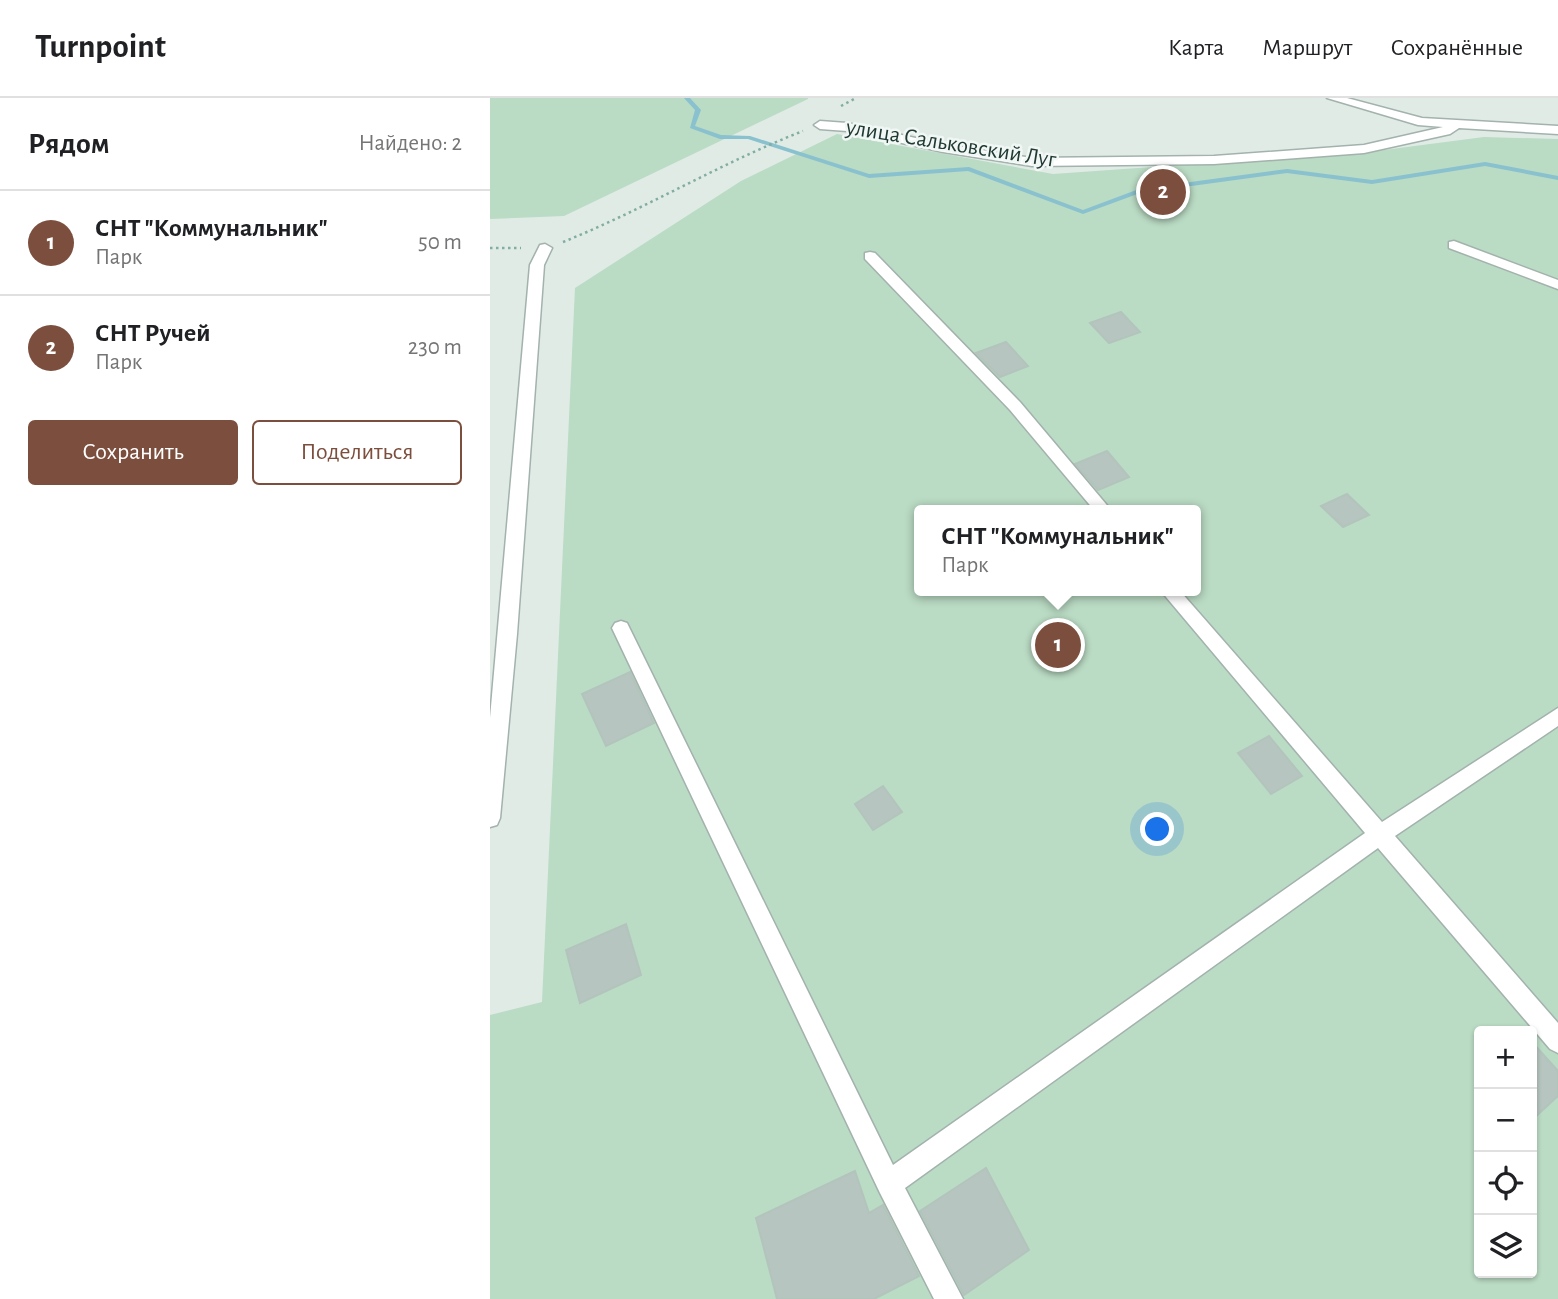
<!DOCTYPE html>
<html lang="ru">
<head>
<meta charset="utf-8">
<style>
  :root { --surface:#fff; --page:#f2f2f2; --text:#202124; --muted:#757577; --line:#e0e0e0; --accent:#7c4e3d }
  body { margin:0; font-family:"Alegreya Sans",sans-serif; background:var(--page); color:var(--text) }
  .controls { position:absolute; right:21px; bottom:21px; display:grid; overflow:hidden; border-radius:7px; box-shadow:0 2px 5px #0004 }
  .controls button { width:63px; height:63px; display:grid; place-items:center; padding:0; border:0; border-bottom:2px solid var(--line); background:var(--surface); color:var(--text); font:35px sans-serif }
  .you { position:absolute; left:668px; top:732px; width:24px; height:24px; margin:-18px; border:5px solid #fff; border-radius:50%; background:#1a73e8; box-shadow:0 0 0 10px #1a73e833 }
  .badge { display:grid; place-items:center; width:46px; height:46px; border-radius:50%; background:var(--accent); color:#fff; font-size:23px; font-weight:700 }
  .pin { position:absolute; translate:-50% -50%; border:4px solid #fff; box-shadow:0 2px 7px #0006 }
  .popup { position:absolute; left:424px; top:407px; width:287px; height:91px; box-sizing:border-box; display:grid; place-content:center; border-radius:7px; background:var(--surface); filter:drop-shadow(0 2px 5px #0005); font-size:23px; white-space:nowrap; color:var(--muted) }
  .popup b { font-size:26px; color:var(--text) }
  .popup::after { content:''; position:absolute; left:50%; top:100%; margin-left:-14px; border:14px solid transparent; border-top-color:var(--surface) }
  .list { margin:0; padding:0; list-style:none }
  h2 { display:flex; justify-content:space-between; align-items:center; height:91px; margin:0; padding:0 28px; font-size:30px }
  h2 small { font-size:23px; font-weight:400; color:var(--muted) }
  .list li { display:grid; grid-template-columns:46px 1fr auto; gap:21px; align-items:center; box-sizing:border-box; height:105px; padding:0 28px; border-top:2px solid var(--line) }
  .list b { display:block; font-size:26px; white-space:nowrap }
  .list p { margin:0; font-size:23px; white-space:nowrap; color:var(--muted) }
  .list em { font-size:23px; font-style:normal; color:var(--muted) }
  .actions { display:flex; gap:14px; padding:21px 28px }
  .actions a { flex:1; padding:16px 0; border:2px solid var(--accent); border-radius:7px; text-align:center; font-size:24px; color:var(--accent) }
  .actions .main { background:var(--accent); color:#fff }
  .icon { flex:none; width:38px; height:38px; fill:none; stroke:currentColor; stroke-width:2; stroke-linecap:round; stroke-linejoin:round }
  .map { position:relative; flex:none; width:1068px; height:1201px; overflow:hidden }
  header { display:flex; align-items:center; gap:42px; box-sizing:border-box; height:98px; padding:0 35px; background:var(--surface); border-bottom:2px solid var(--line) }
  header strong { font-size:33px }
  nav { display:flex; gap:38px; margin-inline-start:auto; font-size:24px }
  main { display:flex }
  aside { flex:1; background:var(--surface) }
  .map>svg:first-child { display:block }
  .green { fill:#badbc4; fill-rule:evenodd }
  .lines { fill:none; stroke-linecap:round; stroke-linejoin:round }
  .stream { fill:#89c1ce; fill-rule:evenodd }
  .building { fill:#b6c5bf; stroke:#b3c4bd; stroke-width:2 }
  .lane-casing { stroke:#a3b2ad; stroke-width:3 }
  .street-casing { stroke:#a3b2ad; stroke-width:3 }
  .path { stroke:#82ada1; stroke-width:2.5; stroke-dasharray:2.5 3.5; stroke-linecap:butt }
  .lane { fill:#fff; fill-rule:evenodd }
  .street { fill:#fff; fill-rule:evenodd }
  .labels { text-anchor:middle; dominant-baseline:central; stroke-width:5; stroke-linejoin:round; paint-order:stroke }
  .far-street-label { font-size:23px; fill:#213a34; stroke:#f0f7f4 }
</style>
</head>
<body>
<header>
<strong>Turnpoint</strong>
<nav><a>Карта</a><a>Маршрут</a><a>Сохранённые</a></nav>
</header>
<main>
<aside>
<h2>Рядом<small>Найдено: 2</small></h2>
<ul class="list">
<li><span class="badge">1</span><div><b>СНТ &quot;Коммунальник&quot;</b><p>Парк</p></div><em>50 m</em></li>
<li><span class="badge">2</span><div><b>СНТ Ручей</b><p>Парк</p></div><em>230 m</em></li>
</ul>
<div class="actions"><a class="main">Сохранить</a><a>Поделиться</a></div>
</aside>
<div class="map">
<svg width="1068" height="1201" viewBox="0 0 1068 1201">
  <rect width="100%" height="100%" fill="#e0ebe6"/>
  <g class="green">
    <path d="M0,0h318v1l-244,117 -74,3z"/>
    <path d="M347,36l216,40 323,-23 108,-14 74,2v1160h-1068v-284l52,-13 33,-714 166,-107zM430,412h276v81h-276zM989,933h53v242h-53z"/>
  </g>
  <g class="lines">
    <path class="stream" d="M194,0h6l11,12 -6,16 26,9 29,1 119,38 100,-7 114,43 56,-21 148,-20 85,11 113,-18 73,14v4l-73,-14 -113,18 -85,-11 -147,20 -57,21 -115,-43 -99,7 -121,-39h-28l-30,-11 5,-18z"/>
  </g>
  <g class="building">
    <path d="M631,214l19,20 -31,11 -19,-20z"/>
    <path d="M516,244l22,24 -28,11 -24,-24z"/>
    <path d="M617,353l22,26 -31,13 -23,-26z"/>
    <path d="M857,396l22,21 -26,12 -22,-21z"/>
    <path d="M140,574l24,51 -48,23 -24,-52z"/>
    <path d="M779,638l33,40 -31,18 -33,-41z"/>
    <path d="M393,688l19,26 -29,18 -18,-26z"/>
    <path d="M136,826l15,51 -61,28 -14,-53z"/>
    <path d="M1042,944l26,29v25l-26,24z"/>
    <path d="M496,1070l43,82 -65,45 -44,-84z"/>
    <path d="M365,1073l14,42 14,-8 36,71 -45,23h-97l-21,-81z"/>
  </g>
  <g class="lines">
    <defs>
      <g id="lane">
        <path d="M964,143l104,39v9l-109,-41v-6z"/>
        <path d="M55,146l7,4 -8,17 -27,369 -17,184 -3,7 -7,2v-109l40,-453 10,-20z"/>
        <path d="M380,154l5,1 145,149 91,108h-17l-84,-100 -145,-151v-6z"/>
        <path d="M671,493h19l202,231 176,-114v18l-163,110 163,187v30l-8,-4 -172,-201 -473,340 58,111h-29l-54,-106 -268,-565 3,-5 6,-2 6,2 266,542 472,-332z"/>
      </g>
      <path id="street" d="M837,0h20l75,20 136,8v8l-99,-6 -9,6 -86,19 -150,11 -182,2 -89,-14 -96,-21 -27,-2 -6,-4 6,-4 27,2 96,21 89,14 182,-2 150,-11 79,-18 -25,-2z"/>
    </defs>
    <use href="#lane" class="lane-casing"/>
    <use href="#street" class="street-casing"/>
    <g class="path">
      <path d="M351,8l15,-8"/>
      <path d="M73,144c82,-33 158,-79 240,-111"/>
      <path d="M0,150h31"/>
    </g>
    <use href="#lane" class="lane"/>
    <use href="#street" class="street"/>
  </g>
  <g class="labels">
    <g class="far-street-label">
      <text transform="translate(461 46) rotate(9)">улица Сальковский Луг</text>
    </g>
  </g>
</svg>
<div class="controls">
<button>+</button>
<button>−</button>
<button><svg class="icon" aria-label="locate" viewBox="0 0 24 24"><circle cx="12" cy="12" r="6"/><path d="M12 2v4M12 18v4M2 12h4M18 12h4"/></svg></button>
<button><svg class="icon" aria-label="layers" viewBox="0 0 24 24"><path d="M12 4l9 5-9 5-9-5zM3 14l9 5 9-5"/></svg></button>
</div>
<div class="you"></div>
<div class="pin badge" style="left:568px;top:547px">1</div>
<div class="popup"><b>СНТ &quot;Коммунальник&quot;</b>Парк</div>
<div class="pin badge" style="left:673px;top:94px">2</div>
</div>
</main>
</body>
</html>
